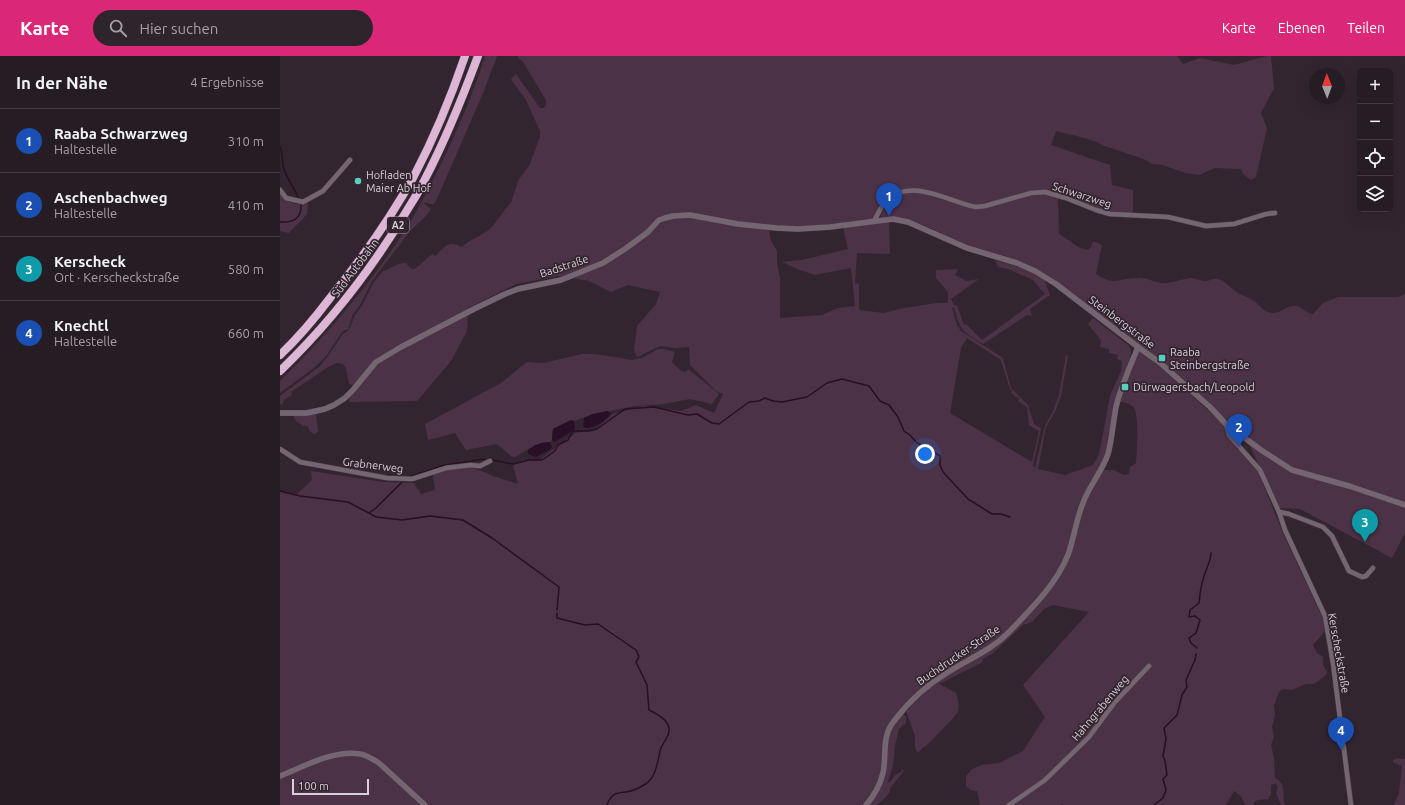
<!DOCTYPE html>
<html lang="de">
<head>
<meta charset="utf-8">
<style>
  :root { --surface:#261c24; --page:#2e252c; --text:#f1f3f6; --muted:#a4a1a6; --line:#423a41; --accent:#db2777 }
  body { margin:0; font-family:Ubuntu,sans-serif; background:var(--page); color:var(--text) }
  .controls { position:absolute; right:12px; top:12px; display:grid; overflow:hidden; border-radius:6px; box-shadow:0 4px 16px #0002 }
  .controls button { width:36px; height:36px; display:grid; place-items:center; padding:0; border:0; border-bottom:1px solid var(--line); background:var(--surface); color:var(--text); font:20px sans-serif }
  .compass { position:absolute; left:1029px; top:12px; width:36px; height:36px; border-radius:50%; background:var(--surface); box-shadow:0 4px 16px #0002; rotate:359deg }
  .scale { position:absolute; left:12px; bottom:10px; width:77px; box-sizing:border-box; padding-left:4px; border:2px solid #d9cfd7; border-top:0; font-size:11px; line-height:14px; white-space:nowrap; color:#d9cfd7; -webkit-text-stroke:3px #332530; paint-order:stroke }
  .you { position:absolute; left:645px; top:398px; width:14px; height:14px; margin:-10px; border:3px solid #fff; border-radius:50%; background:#1a73e8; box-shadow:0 0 0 6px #1a73e833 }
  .badge { display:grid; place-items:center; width:26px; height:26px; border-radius:50%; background:var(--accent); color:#fff; font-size:13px; font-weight:700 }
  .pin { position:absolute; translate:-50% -33px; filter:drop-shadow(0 1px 2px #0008) }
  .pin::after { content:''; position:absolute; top:21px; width:14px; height:12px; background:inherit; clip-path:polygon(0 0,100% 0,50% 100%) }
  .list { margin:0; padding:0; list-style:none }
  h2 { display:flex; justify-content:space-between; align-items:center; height:52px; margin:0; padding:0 16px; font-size:17px }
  h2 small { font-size:13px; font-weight:400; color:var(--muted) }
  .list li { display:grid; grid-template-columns:26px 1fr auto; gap:12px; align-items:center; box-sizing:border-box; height:64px; padding:0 16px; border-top:1px solid var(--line) }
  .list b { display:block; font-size:15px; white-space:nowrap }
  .list p { margin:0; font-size:13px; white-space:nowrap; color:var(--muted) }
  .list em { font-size:13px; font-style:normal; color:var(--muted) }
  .icon { flex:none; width:22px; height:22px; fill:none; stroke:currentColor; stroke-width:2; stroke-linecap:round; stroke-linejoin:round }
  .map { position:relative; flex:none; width:1125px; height:749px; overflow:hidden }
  header { display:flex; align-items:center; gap:24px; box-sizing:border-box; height:56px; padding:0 20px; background:var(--accent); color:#fff }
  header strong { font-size:19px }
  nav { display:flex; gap:22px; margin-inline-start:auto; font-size:14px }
  .search { width:280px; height:36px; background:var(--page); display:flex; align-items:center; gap:10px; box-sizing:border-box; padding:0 14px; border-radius:22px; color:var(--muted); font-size:15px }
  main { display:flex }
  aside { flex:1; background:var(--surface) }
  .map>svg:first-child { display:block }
  .green { fill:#4c3247; fill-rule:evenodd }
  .water { fill:#2a0d26 }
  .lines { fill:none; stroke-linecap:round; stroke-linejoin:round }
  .stream { stroke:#2a0d26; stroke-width:1.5 }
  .minor-casing { stroke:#4e404b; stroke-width:5.5 }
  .tertiary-casing { stroke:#4e404b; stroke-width:6 }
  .motorway-casing { stroke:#4e404b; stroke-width:9 }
  .minor { stroke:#756571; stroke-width:4.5 }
  .tertiary { stroke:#756571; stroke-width:5.5 }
  .motorway { stroke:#ddb5d5; stroke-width:8 }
  .poi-dot { fill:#59cebe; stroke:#332530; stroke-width:1.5 }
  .labels { text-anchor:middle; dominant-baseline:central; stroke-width:3.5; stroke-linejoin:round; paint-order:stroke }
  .shield { fill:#332530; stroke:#a79ca5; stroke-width:1 }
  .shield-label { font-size:10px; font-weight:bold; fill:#d9cfd7 }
  .poi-label { font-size:11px; fill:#d9cfd7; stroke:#332530; text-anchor:start }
  .street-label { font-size:11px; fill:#d9cfd7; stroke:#332530 }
</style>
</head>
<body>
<header>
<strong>Karte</strong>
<div class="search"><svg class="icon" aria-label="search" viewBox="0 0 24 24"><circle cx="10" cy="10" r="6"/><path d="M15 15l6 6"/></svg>Hier suchen</div>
<nav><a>Karte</a><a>Ebenen</a><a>Teilen</a></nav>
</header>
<main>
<aside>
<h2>In der Nähe<small>4 Ergebnisse</small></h2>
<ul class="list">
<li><span class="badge" style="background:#1a4fb4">1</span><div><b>Raaba Schwarzweg</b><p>Haltestelle</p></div><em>310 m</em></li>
<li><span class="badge" style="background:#1a4fb4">2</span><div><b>Aschenbachweg</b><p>Haltestelle</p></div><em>410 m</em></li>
<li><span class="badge" style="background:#0f9aa8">3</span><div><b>Kerscheck</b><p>Ort · Kerscheckstraße</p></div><em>580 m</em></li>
<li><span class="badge" style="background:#1a4fb4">4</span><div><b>Knechtl</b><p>Haltestelle</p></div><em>660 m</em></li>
</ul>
</aside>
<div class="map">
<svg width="1125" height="749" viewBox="0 0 1125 749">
  <rect width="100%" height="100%" fill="#332530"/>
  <g class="green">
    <path d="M205,0h12l-14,37 -43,99 -6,12h-4l-5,-2 -1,2 7,5 -5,7 -16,15 -38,50 -12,24 -7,9 -5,15 -6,3 -15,23 -12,12 -35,26v-12c48,-47 93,-100 129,-157 11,-18 20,-37 30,-56 18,-37 34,-73 46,-112z"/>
    <path d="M238,0h659l6,8 17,-6 34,7 33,-9h4l3,32 -13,25 6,15 -11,49 -5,3 -7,-5 -3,-6 -26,-1 -16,7 -13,-2 -24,-8 -10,-1 -6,-4 -38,-13 -4,-1 -7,-4 -20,-6 -21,-5 -5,14 59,20 2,20 21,5v25l-23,-2 -65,-22 -60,14h-9l-58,-16 -25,6 -20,24 -43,5 -32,3 -33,-2 4,5 2,11 6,10v12l3,16v39l42,-3 16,-7 17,-2 -4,-38 -36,7 -18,-6 -15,-7 20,-2 46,-11 -5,-22 46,-5 1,32 -33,-1 -2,30 4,1v26l25,3 15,-4 37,-6h12v-11l-12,-14v-8l22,-1 -3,6 11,6 13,-2 -28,20 3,6 3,1 7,19 2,-1 16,16 63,-46 -12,-14 -25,-11 -10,-2 -3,-7 34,10 17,10 -1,2 5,13 -20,14 2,7 -5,-1 -44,29c-21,-13 -22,-12 -29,-37l-2,1 5,17 4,6 42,27 8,30 17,17 6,19 7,4 -8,38 2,2 10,-42 8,-15 6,-16 7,-40 2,1 -7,40 -6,16 -9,15 -8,42 27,6 28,-10 4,-6 3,-9 10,-54 11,-25 1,-10 -5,-2 1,-4 -9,-2v-4l-9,-2 1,-7 -13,-16 5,-6 35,27 3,5 -1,10 -24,94 -42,105 -17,28 -21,25 -32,31 -44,25 -61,56 -7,44 -6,19 -12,18h-435l-48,-44c-6,-4 -13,-8 -20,-10 -25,-5 -58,13 -81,22v-281l16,3 16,-15 -1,-9 72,11 31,1 7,11 14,-4 -2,-15 8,-4 29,-5 20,9 28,9 -5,-19 10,-5 15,1 37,-28 21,-4 17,-15 30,-8 38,5 15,-6 18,8 9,-19 -7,-3 -26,-26 -1,-18 -14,1 -15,-2 -23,11 -3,-7 3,-24 19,-22 4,-12 -32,-7 -17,7 -22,-11 -31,-5 -42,8 -48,24 -1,23 -16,30 -34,40 -68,1 4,-17 -4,-1 -3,-16 -3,-4 -6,-1 -9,4 -37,25 1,3 -8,5 -2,5 -2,-1v-8l39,-29 9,-11 15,-22 6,-4 6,-15 7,-9 12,-24 9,-11c9,-2 13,-8 23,-8l4,5 4,1c8,-4 11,-11 19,-15l2,2c10,-8 11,-17 27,-9l6,-5 13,-7 10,-7 20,-26 8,-23 10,-13 11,-29v-6l-14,-31 -15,-21 5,-5 24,34h3l3,-2v-6l-23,-38 -4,-4zM687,282l34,22 9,29 2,2 -1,2 9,6 -2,2 9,6 2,18 10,6 -7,31 -82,-49 11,-65z"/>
    <path d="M637,136l52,15 62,-12 13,-1 14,4 1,36 21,14 8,2 3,-3 2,-5h3l6,3 -6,29c19,13 23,4 41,4 8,-1 16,4 24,5 10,1 20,-4 30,-5 4,0 8,2 12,3 5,1 10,-3 15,-2 8,2 13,10 20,14 5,3 11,4 16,8 6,4 9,11 17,12 10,1 17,-9 26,-7 6,2 10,8 16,8l10,-11 15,-6h60l7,-3v239l-13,25 -92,-49 -21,-1 -36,-77 -33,-24 -152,-125c-9,-5 -17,-11 -27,-16 -20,-10 -43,-13 -64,-21 -28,-11 -54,-30 -85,-28l-1,-1c4,-17 20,-23 36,-24z"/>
    <path d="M0,138c8,10 17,12 28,8l-1,12 -18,19 -9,-2z"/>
    <path d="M858,291l85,77 3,12 32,35 24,60 40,86 3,14 -12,14 4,8 6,4v8l4,7 -1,3 -5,4 -7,5h-8l-14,6 -9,-1 -4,3 -5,13 1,10 -3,12 2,9 -3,9 3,13 1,20c13,7 6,16 10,27h-4l-5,-12 2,-6 -2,-3h-2l-3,1v10l-3,4 -10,1 -4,2v3h-9l-4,-9 -7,-5 -8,14h-162l-2,-1 -2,1h-80l-3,-14 -7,-1 -4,-5v-9l6,-7 10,-4 17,-2 24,-12 22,-34 -22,-32 66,-73 -36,-7 -9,4 -12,13 -5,2h-3l-32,30 -9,5v3l-44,22 17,9c2,6 4,14 1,20 -1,3 -24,26 -28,30 -3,4 -7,4 -9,8l-3,1 -2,-5v-11l-9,-25 25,-25 21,-14 37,-21 19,-14 54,-65 23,-68 19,-34h10l10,5 5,-1 1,-7 6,-4c1,-11 3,-48 -2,-55 -3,-4 -9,-6 -14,-6l-1,-5z"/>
    <path d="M378,293h6l11,3 -3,10 9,9 5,1 2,-3 31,25 -7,10 -22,-5 -26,5 -28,2 -43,8 -19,7 -3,-1 -18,9 -1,11 -2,2 -8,1 -10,4 -17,10 -4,-1 -14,-12 -31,6 -11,-17 -27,7 -3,-16 76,-41 26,-21 16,1 39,-9h13l37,6 10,-2z"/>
    <path d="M34,358l2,1 2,16 -1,2 -3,1 -5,-3 -1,-5h-5l-7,-5 -3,-5z"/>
    <path d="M624,658l2,4v5l-7,6 -4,16 -2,20 -5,17h2l5,-7 6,-3 1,-3 2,2 -14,17v4l-5,6 -8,7h-8l11,-16 8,-50 5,-13z"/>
    <path d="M67,700c12,0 20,2 31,9l43,40h-141v-26l46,-19z"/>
    <path d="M1118,702l7,1v46h-11l5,-12 3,-27 -9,-4v-2z"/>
  </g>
  <g class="water">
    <path d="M327,355l4,2c-5,8 -16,15 -25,15l-3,-2 1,-8 9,-4z"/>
    <path d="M291,364l3,1 1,7 -2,3 -19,11 -2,-2 1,-11z"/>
    <path d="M270,386l2,5 -3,3 -13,7 -8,-3v-4c6,-5 14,-8 22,-8z"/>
  </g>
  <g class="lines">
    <g class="stream">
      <path d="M0,91c3,6 2,12 3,19 3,12 12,22 16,34"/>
      <path d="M0,166c14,1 22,-4 21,-19"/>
      <path d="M213,404l20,4 16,-4h13l13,-9 3,-6 10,-5 5,-9h16l8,-2 28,-20 29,-2 34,8 9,-1 15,9 7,1 30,-22 10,-1 6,-3 8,3 9,1 25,-5 20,-14 15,-4 27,7 11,15 9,4 9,12 6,14 6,4 6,7 24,14v9l3,7 25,27 24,15h9l9,3"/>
      <path d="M129,421l36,-12 40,-6"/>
      <path d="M0,435l20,5 48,6 21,11 7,-5 26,-26"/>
      <path d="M89,457l7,4 26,3 28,-4 33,4 29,18 67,49 -2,23"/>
      <path d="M277,557v5l28,7 13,-1 38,26 3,7 -3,5 11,23 2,25c10,5 26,13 18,27 -2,5 -6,8 -7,14 -2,9 -3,21 -10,29 -3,4 -11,8 -16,10 -12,5 -21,-2 -27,15"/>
      <path d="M917,592l-6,-5 -2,-5 7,-5 4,-13 -5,-4 -6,1 1,-7 9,-7c1,-11 3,-24 8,-35 2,-6 4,-9 4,-15"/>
      <path d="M874,749l9,-7 3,-8 -3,-11 4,-4 -2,-14 -2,-5 3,-17 -2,-11 13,-13 5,-20 5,-8 -1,-7 9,-20 1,-6"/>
    </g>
    <defs>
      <g id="minor">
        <path d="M0,134l6,8 17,4 20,-11 27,-31"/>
        <path d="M594,165c4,-7 7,-15 13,-21 25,-23 62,2 89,7l9,-1 46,-13 14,-1 21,6 30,12 14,4 58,3 38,9 28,-2 32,-10 9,-1"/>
        <path d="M946,368l3,11 31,35 19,42 6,18 40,86 8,47 18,142"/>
        <path d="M0,393l20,13 87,16 25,1 34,-11 25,-3 9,1 10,-5"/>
        <path d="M999,456l10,2 34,13 9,9 17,35 13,6 4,-1 7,-8"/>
        <path d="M729,749l36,-25 44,-43 26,-35 34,-36"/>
      </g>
      <g id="tertiary">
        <path d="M0,357h27l18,-4 9,-4 11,-7 8,-8 23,-28 25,-15 73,-38 31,-15 13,-5 43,-9 42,-17 22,-14 23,-17 11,-12 6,-2 8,-2 17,-1 48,9 39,4 21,1 32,-2 63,-8 15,3 59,26 50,15 18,8 21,13 82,63 21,15 51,45 16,17 35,26 31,20 57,16 56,19"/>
        <path d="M0,720c23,-9 55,-27 80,-22 7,1 13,5 19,9l46,42"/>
        <path d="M586,749c8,-9 14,-20 17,-32 4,-18 -2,-36 11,-52 15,-20 34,-37 56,-50 19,-12 41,-21 58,-38 22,-23 48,-48 60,-78 6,-17 8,-35 15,-52 6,-17 19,-31 25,-49 4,-15 5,-31 8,-47 5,-21 14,-40 22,-60"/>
      </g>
      <g id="motorway">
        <path d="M0,299c18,-17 35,-37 50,-57 31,-38 60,-79 84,-122 20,-38 37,-79 51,-120"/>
        <path d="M0,315c49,-47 91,-101 126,-159 6,-10 13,-20 18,-31 21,-40 38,-82 54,-125"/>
      </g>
    </defs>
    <use href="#minor" class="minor-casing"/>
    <use href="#tertiary" class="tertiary-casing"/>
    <use href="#motorway" class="motorway-casing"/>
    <use href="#minor" class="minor"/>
    <use href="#tertiary" class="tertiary"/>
    <use href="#motorway" class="motorway"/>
  </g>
  <g class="poi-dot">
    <circle cx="78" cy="125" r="4"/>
    <rect x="878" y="298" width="8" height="8" rx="2"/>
    <rect x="841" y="327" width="8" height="8" rx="2"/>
  </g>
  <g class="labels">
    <rect class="shield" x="107" y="161" width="22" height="16" rx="3"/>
    <g class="shield-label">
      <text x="118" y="169">A2</text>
    </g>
    <g class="poi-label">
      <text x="86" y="119">Hofladen<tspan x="86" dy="13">Maier Ab Hof</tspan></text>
      <text x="890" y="296">Raaba<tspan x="890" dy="13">Steinbergstraße</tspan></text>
      <text x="853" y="331">Dürwagersbach/Leopold</text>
    </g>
    <g class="street-label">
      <text transform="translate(802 139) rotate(18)">Schwarzweg</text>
      <text transform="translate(284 210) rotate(-18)">Badstraße</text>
      <text transform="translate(75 212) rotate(-53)">Süd Autobahn</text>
      <text transform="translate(842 266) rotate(37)">Steinbergstraße</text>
      <text transform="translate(93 409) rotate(7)">Grabnerweg</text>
      <text transform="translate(1059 597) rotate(80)">Kerscheckstraße</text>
      <text transform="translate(678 599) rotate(-34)">Buchdrucker-Straße</text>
      <text transform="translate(820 652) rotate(-50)">Hahngrabenweg</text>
    </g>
  </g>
</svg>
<div class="controls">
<button>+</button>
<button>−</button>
<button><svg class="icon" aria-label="locate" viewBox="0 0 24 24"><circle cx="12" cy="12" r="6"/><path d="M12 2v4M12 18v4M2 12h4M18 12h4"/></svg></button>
<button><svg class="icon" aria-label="layers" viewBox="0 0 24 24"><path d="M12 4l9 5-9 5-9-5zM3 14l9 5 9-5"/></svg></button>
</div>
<svg class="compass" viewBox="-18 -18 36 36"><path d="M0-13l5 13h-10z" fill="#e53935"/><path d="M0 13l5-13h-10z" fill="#a4a1a6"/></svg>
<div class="scale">100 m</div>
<div class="you"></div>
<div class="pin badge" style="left:609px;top:160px;background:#1a4fb4">1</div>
<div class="pin badge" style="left:959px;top:391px;background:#1a4fb4">2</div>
<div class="pin badge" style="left:1085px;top:486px;background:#0f9aa8">3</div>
<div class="pin badge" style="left:1061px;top:694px;background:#1a4fb4">4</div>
</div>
</main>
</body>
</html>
